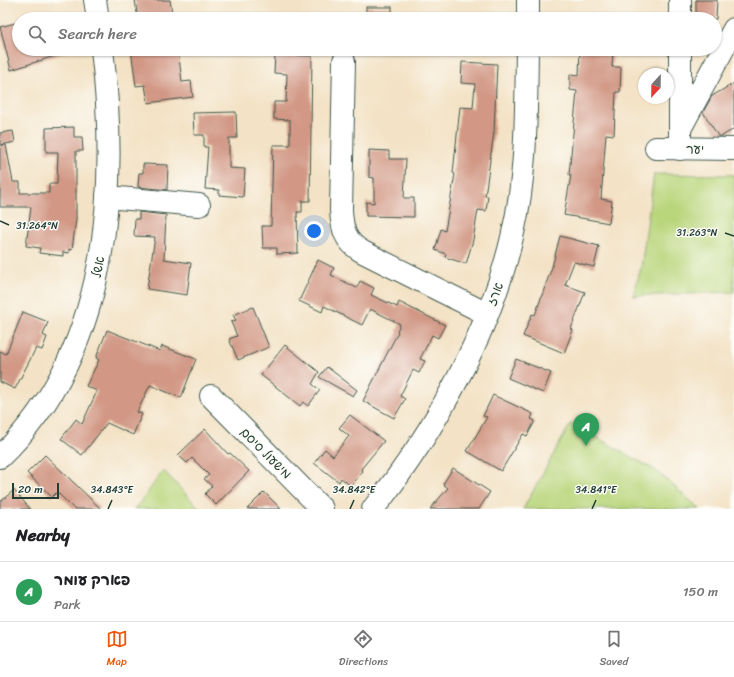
<!DOCTYPE html>
<html lang="en">
<head>
<meta charset="utf-8">
<style>
  :root { --surface:#fff; --page:#f6f6f6; --text:#202124; --muted:#757577; --line:#e0e0e0; --accent:#ea580c }
  body { margin:0; font-family:Sriracha,"Playpen Sans Hebrew",sans-serif; background:var(--page); color:var(--text) }
  .compass { position:absolute; left:638px; top:68px; width:36px; height:36px; border-radius:50%; background:var(--surface); box-shadow:0 1px 3px #0004; rotate:202deg }
  .scale { position:absolute; left:12px; bottom:10px; width:47px; box-sizing:border-box; padding-left:4px; border:2px solid #1f3d34; border-top:0; font-size:11px; line-height:14px; white-space:nowrap; color:#1f3d34; -webkit-text-stroke:3px #fdfcf7; paint-order:stroke }
  .you { position:absolute; left:314px; top:231px; width:14px; height:14px; margin:-10px; border:3px solid #fff; border-radius:50%; background:#1a73e8; box-shadow:0 0 0 6px #1a73e833 }
  .badge { display:grid; place-items:center; width:26px; height:26px; border-radius:50%; background:var(--accent); color:#fff; font-size:13px; font-weight:700 }
  .pin { position:absolute; translate:-50% -33px; filter:drop-shadow(0 1px 2px #0008) }
  .pin::after { content:''; position:absolute; top:21px; width:14px; height:12px; background:inherit; clip-path:polygon(0 0,100% 0,50% 100%) }
  .list { margin:0; padding:0; list-style:none }
  h2 { display:flex; justify-content:space-between; align-items:center; height:52px; margin:0; padding:0 16px; font-size:17px }
  h2 small { font-size:13px; font-weight:400; color:var(--muted) }
  .list li { display:grid; grid-template-columns:26px 1fr auto; gap:12px; align-items:center; box-sizing:border-box; height:60px; padding:0 16px; border-top:1px solid var(--line) }
  .list b { display:block; font-size:15px; white-space:nowrap }
  .list p { margin:0; font-size:13px; white-space:nowrap; color:var(--muted) }
  .list em { font-size:13px; font-style:normal; color:var(--muted) }
  .icon { flex:none; width:22px; height:22px; fill:none; stroke:currentColor; stroke-width:2; stroke-linecap:round; stroke-linejoin:round }
  .map { position:relative; flex:none; width:734px; height:509px; overflow:hidden }
  .search { position:absolute; background:var(--surface); box-shadow:0 1px 3px #0004; left:12px; right:12px; top:12px; height:44px; display:flex; align-items:center; gap:10px; box-sizing:border-box; padding:0 14px; border-radius:22px; color:var(--muted); font-size:15px }
  .sheet { height:112px; background:var(--surface) }
  nav { display:flex; justify-content:space-around; align-items:center; box-sizing:border-box; height:56px; border-top:1px solid var(--line); background:var(--surface); font-size:11px; color:var(--muted) }
  nav a { display:grid; justify-items:center; gap:2px }
  nav .on { color:var(--accent) }
  .map>svg:first-child { display:block }
  .green { fill:#b9d67c; stroke:#6c8a58 }
  .building { fill:#d29885 }
  .lines { fill:none; stroke-linecap:round; stroke-linejoin:round }
  .minor-casing { stroke:#3f564a; stroke-width:24 }
  .minor { stroke:#fff; stroke-width:22 }
  .ticks { fill:none; stroke:#1f3d34; stroke-width:1.5 }
  .labels { text-anchor:middle; dominant-baseline:central; stroke-width:3; stroke-linejoin:round; paint-order:stroke }
  .street-label { font-size:13px; fill:#1f3d34; stroke:#fdfcf7 }
  .ticks-label { font-size:10px; text-anchor:middle; fill:#1f3d34; stroke:#fdfcf7; stroke-width:3; stroke-linejoin:round; paint-order:stroke }
</style>
</head>
<body>
<div class="map">
<svg width="734" height="509" viewBox="0 0 734 509">
  <rect width="100%" height="100%" fill="#fdfcf7"/>
  <filter id="ink" filterUnits="userSpaceOnUse"><feTurbulence type="fractalNoise" baseFrequency=".025" numOctaves="2"/><feDisplacementMap in="SourceGraphic" scale="8" xChannelSelector="R" yChannelSelector="G"/><feConvolveMatrix kernelMatrix="1 2 1 2 8 2 1 2 1" color-interpolation-filters="sRGB"/></filter>
  <filter id="wash" filterUnits="userSpaceOnUse"><feTurbulence type="fractalNoise" baseFrequency=".012" numOctaves="4" result="noise"/><feDisplacementMap in="SourceGraphic" scale="16" xChannelSelector="R" yChannelSelector="G"/><feGaussianBlur stdDeviation="0.9" result="paint"/><feColorMatrix in="noise" values="0 0 0 0 0 0 0 0 0 0 0 0 0 0 0 0 0 1.4 0 .05"/><feComposite in="paint" operator="in"/></filter>
  <g filter="url(#wash)">
    <rect width="100%" height="100%" fill="#f3e2c5"/>
    <g class="green">
      <path d="M654,174l80,1v117l-101,4 8,-28z"/>
      <path d="M571,423l84,47 45,39h-177z"/>
      <path d="M163,470l37,39h-66l10,-11z"/>
    </g>
    <g id="blocks">
      <g class="building">
        <path d="M135,0h35l3,19h-35z"/>
        <path d="M696,0h21l-1,19h-20z"/>
        <rect x="366" y="7" width="26" height="12"/>
        <path d="M19,22v27h48v3l-56,18 -11,-43z"/>
        <path d="M131,49h47l4,33 9,-1 2,16 -45,6 -3,-18 -9,1z"/>
        <path d="M580,49h33l-1,18h9l-1,25h-4l-2,43 -8,-1 -5,65 11,2 -3,22 -45,-8 7,-40h-2l8,-84 -7,-1v-16l9,1z"/>
        <path d="M275,54l37,2 -2,145h-8v11h-5l1,41 -21,1v-6h-14l-1,-22h9l2,-81h17v-25l-16,-1v-17h12l1,-28 -13,-1z"/>
        <path d="M462,62l35,2 -3,68 -9,64h3l-2,15 -8,-1 -5,30 -7,24 -21,-7 1,-3 -11,-4 6,-21 4,2 10,-57 -2,-1 7,-66 13,1 2,-24 -14,-1z"/>
        <path d="M734,83v46l-12,7h-4l-15,-24 9,-16z"/>
        <path d="M236,112l1,26h-8v30l16,1 -2,28 -24,-2v-5l-14,-1 3,-42h-4v-12h-10l-1,-22z"/>
        <path d="M74,127v10h8l1,14h-7v68l-4,31 -3,-1v4l-6,-1v4l-24,-3 1,-5 -14,-2 5,-39h-31v-74l13,-2 2,11 -14,3h5l7,37h7v11h29v-9h8l1,-32h-12v-24z"/>
        <path d="M369,150l20,1v8h17l-2,39h10v19l-48,-1v-14l8,1v-25l-5,-1z"/>
        <path d="M143,164l25,1 -1,25 -29,-3 1,-14h4z"/>
        <path d="M139,212l27,3 -2,44 27,4 -4,32 -40,-6 8,-52 -21,-1 1,-17h4z"/>
        <path d="M560,236l39,10 -5,21 -20,-5 -9,23 20,7 -14,37 2,1 -9,23 -41,-17 9,-22 3,1 17,-48z"/>
        <path d="M318,260l16,8 -3,7 26,13 3,-7 14,7 -3,7 26,12 2,-5 46,23 -7,13 -6,-3 -12,24 5,2 -6,12 -6,-3 -13,26 5,3 -11,19 -31,-17 35,-69 -1,-1 3,-7 -30,-15 -8,16 -38,-19 -2,6 -23,-11z"/>
        <path d="M253,307l16,40 -31,13 -9,-21 8,-3 -6,-14 5,-2 -3,-5z"/>
        <path d="M23,312l25,10 -5,13 4,2 -5,13 -6,-2 -21,41 -15,-7v-31l6,3z"/>
        <path d="M107,330l53,21 2,-5 34,13 -15,39 -31,-13 -13,27 5,2 -9,21 -26,-12 -25,32 -21,-16 15,-20 6,5 15,-33 -11,-5 13,-26 -3,-2z"/>
        <path d="M285,345l34,27 -7,12 8,6 -12,16 -5,-4 -3,4 -39,-31z"/>
        <path d="M516,359l35,14 -8,20 -35,-15z"/>
        <path d="M327,367l30,23 -4,6 -34,-19z"/>
        <path d="M493,395l40,19 -2,5 4,2 -8,15 -4,-2 -22,37 -34,-20 20,-34 -4,-1z"/>
        <path d="M350,415l34,26 -23,28 2,2 -12,15 -10,-8 -2,4 -25,-19 11,-14 8,7 16,-20 -10,-8z"/>
        <path d="M205,429l23,25 2,-1 19,18 -33,34 -11,-11 7,-8 -8,-7 5,-4 -17,-17 -5,5 -9,-8z"/>
        <path d="M45,455l56,54h-27l-17,-17 -5,5 -25,-24z"/>
        <path d="M453,468l37,24 -11,17h-49l18,-21 -5,-4z"/>
        <path d="M14,490l16,19h-30v-7z"/>
        <path d="M264,492l17,17h-34z"/>
      </g>
    </g>
  </g>
  <g filter="url(#ink)">
    <use href="#blocks" fill-opacity="0" stroke="#3f564a" stroke-width="1"/>
    <g class="lines">
      <defs>
        <g id="minor">
          <path d="M95,0l3,19"/>
          <path d="M528,19v-19"/>
          <path d="M680,19v-19"/>
          <path d="M680,49v100"/>
          <path d="M344,61l-3,149c1,19 4,32 22,42l124,62"/>
          <path d="M680,129l54,-100"/>
          <path d="M656,148l78,1"/>
          <path d="M107,197l92,8"/>
          <path d="M211,396l111,113"/>
          <path d="M0,457c109,-104 119,-266 102,-408"/>
          <path d="M373,509c61,-76 119,-181 140,-276 14,-60 13,-123 14,-184"/>
        </g>
      </defs>
      <use href="#minor" class="minor-casing"/>
      <use href="#minor" class="minor"/>
    </g>
  </g>
  <path class="ticks" d="M0,221l9,4M725,233l9,3M108,509l4,-9M350,509l4,-9M592,509l4,-9"/>
  <g class="labels">
    <g class="street-label">
      <text x="695" y="149">יער</text>
      <text transform="translate(98 267) rotate(-79)">אשל</text>
      <text transform="translate(495 294) rotate(-69)">ארז</text>
      <text transform="translate(266 453) rotate(45)">מישעול סיסם</text>
    </g>
  </g>
  <g class="ticks-label">
    <text x="37" y="229">31.264°N</text>
    <text x="697" y="236">31.263°N</text>
    <text x="112" y="493">34.843°E</text>
    <text x="354" y="493">34.842°E</text>
    <text x="596" y="493">34.841°E</text>
  </g>
</svg>
<svg class="compass" viewBox="-18 -18 36 36"><path d="M0-13l5 13h-10z" fill="#e53935"/><path d="M0 13l5-13h-10z" fill="#757577"/></svg>
<div class="scale">20 m</div>
<div class="you"></div>
<div class="pin badge" style="left:586px;top:446px;background:#2e9e5b">A</div>
<div class="search"><svg class="icon" aria-label="search" viewBox="0 0 24 24"><circle cx="10" cy="10" r="6"/><path d="M15 15l6 6"/></svg>Search here</div>
</div>
<section class="sheet">
<h2>Nearby<small></small></h2>
<ul class="list">
<li><span class="badge" style="background:#2e9e5b">A</span><div><b>פארק עומר</b><p>Park</p></div><em>150 m</em></li>
</ul>
</section>
<nav>
<a class="on"><svg class="icon" aria-label="map" viewBox="0 0 24 24"><path d="M3 6l6-2 6 2 6-2v14l-6 2-6-2-6 2zM9 4v14M15 6v14"/></svg>Map</a>
<a><svg class="icon" aria-label="directions" viewBox="0 0 24 24"><path d="M12 3l9 9-9 9-9-9zM9 14v-3h6M13 9l2 2-2 2"/></svg>Directions</a>
<a><svg class="icon" aria-label="saved" viewBox="0 0 24 24"><path d="M7 4h10v16l-5-4-5 4z"/></svg>Saved</a>
</nav>
</body>
</html>
